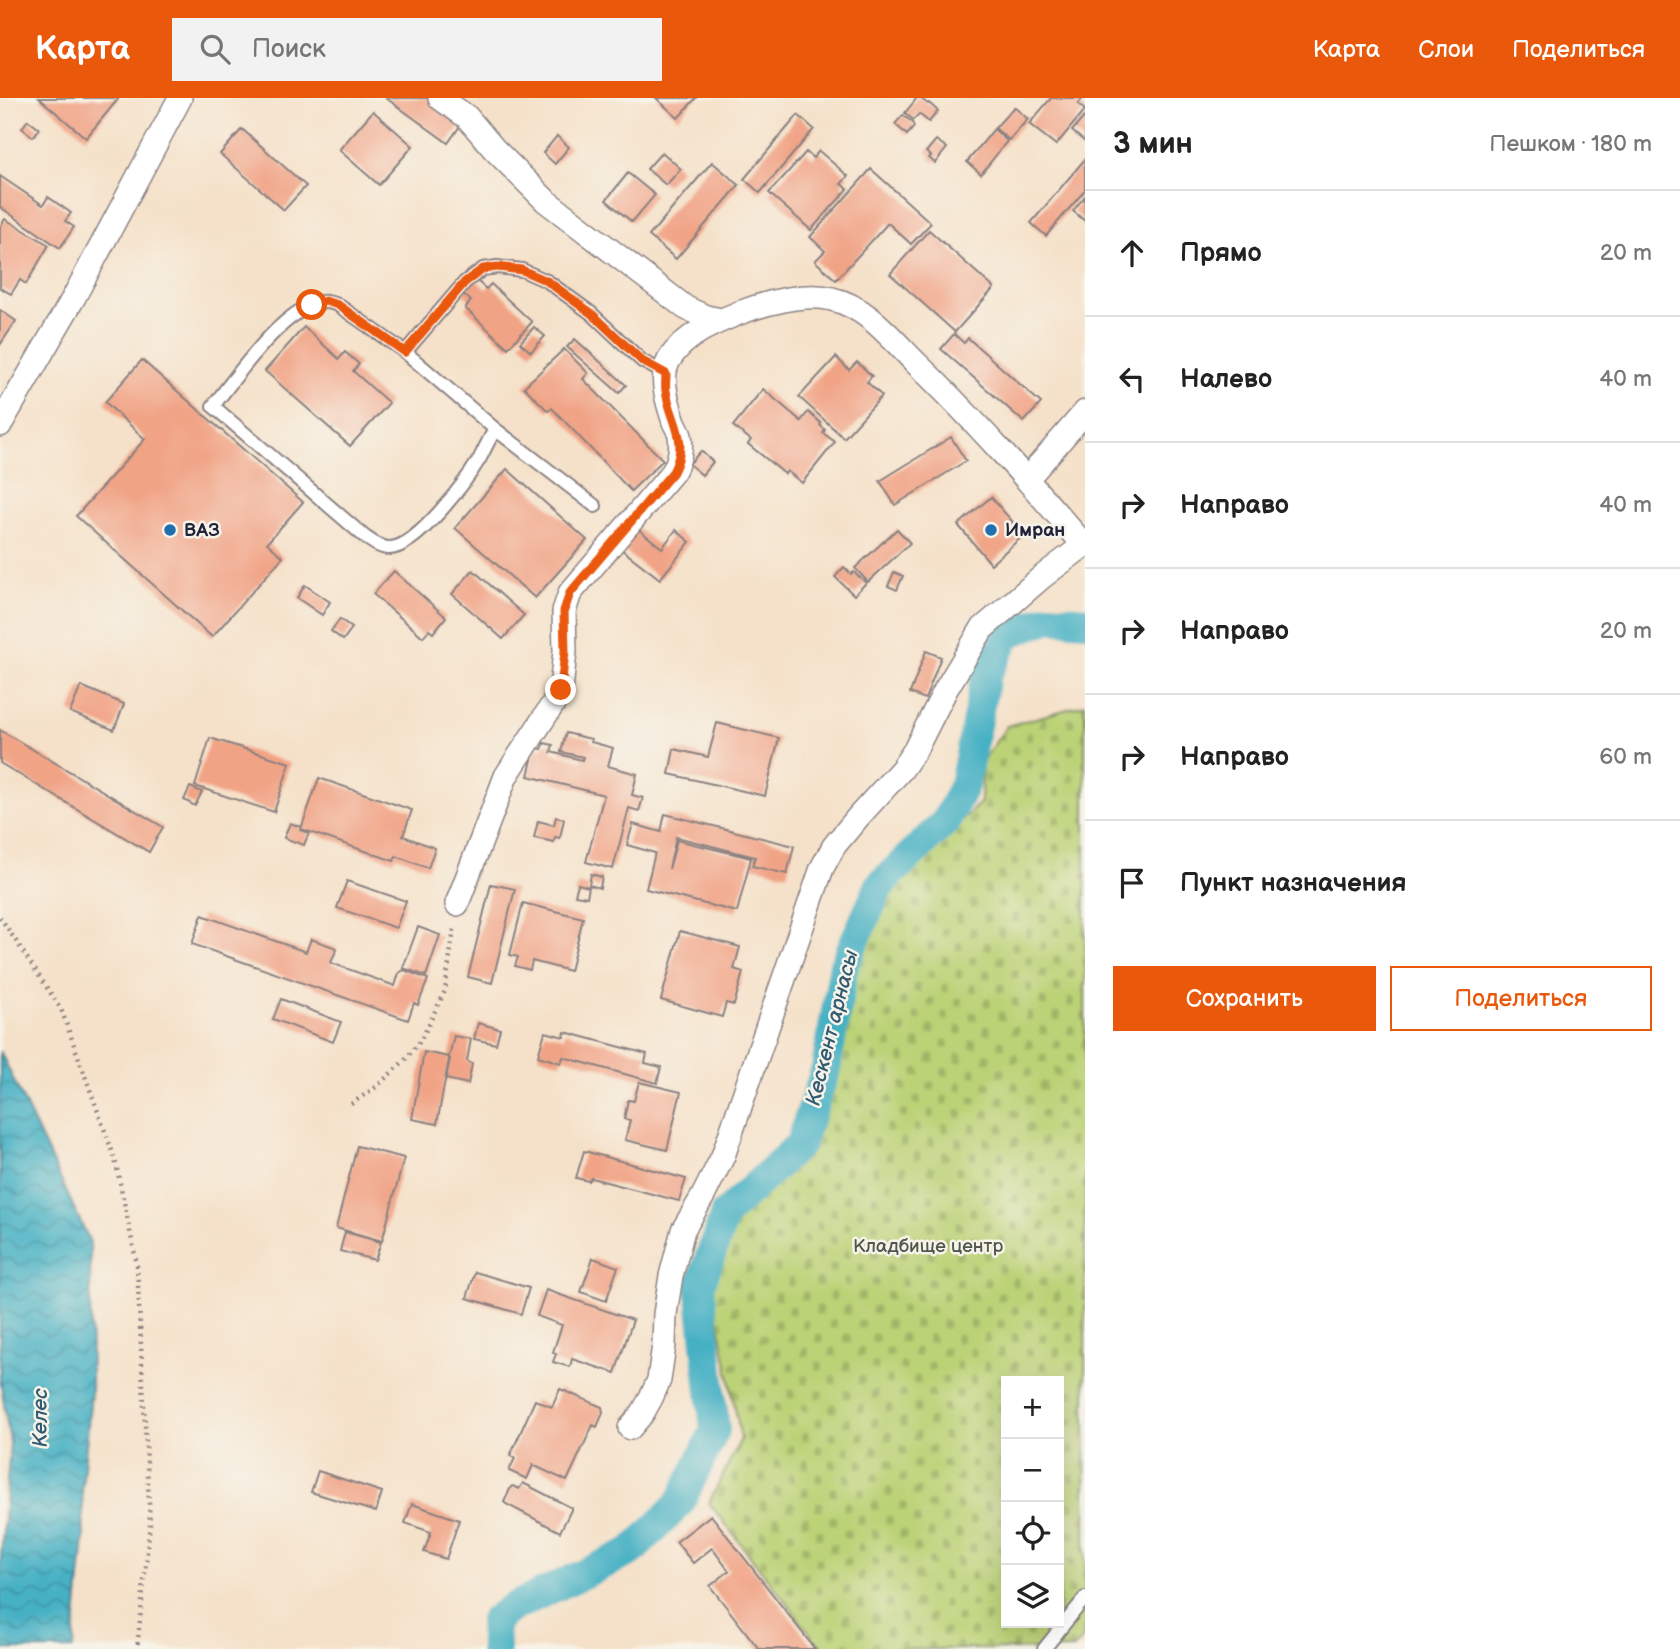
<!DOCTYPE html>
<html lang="ru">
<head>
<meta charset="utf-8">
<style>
  :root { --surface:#fff; --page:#f2f2f2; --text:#222; --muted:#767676; --line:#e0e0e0; --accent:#ea580c }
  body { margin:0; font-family:"Balsamiq Sans",sans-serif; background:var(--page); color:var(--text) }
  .controls { position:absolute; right:21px; bottom:21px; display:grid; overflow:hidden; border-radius:0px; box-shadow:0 7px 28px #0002 }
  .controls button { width:63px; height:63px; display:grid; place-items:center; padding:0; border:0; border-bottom:2px solid var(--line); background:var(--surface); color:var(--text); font:35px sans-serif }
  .stop { position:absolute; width:21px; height:21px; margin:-16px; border:5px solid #ea580c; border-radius:50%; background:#fff }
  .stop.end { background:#ea580c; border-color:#fff; box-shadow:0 2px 7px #0008 }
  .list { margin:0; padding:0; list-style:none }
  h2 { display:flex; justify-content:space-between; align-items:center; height:91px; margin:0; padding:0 28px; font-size:30px }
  h2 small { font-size:23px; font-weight:400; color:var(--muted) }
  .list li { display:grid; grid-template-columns:46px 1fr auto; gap:21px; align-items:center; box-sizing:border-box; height:126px; padding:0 28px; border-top:2px solid var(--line) }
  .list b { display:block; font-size:26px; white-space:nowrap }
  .list em { font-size:23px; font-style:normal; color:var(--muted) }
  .actions { display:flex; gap:14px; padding:21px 28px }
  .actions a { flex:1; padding:16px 0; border:2px solid var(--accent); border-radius:0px; text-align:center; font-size:24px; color:var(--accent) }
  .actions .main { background:var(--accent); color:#fff }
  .icon { flex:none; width:38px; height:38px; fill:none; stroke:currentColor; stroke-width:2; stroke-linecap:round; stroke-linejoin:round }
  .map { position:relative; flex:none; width:1085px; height:1551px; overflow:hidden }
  header { display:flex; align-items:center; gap:42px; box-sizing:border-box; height:98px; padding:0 35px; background:var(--accent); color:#fff }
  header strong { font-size:33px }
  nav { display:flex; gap:38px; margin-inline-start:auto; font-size:24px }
  .search { width:490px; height:63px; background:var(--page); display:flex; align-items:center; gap:18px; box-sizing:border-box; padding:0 24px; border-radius:0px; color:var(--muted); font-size:26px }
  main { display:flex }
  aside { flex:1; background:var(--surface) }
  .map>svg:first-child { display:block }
  .cemetery { fill:url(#cemetery-stones); stroke:#6e7a58; stroke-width:2; fill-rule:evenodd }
  .water { fill:url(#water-waves); stroke:#346a80; stroke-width:2 }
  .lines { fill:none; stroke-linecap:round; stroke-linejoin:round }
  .canal { stroke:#46b1c4; stroke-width:30 }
  .building { fill:#f1a385 }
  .service-casing { stroke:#8c8282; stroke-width:16 }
  .minor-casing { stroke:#8c8282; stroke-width:26 }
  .path { stroke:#8c8282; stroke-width:4.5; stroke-dasharray:2 5; stroke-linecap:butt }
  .service { stroke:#fff; stroke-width:12 }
  .minor { stroke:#fff; stroke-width:23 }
  .route { stroke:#ea580c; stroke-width:9 }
  .poi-dot { fill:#1f6fb2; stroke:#f7f3e8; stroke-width:2.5 }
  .labels { text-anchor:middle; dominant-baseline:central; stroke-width:5; stroke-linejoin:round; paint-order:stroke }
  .poi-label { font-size:19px; font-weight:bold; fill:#22223b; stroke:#f7f3e8; text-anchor:start }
  .park-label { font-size:19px; fill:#50574d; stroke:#f7f3e8 }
  .water-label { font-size:21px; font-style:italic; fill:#305b72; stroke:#f7f3e8 }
</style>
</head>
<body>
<header>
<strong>Карта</strong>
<div class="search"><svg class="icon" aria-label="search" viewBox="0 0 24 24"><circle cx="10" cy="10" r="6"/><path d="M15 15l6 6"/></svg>Поиск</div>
<nav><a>Карта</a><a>Слои</a><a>Поделиться</a></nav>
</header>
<main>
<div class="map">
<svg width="1085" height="1551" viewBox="0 0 1085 1551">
  <defs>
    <pattern id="cemetery-stones" width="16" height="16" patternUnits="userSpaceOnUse" patternTransform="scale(1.75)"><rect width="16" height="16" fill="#bbd276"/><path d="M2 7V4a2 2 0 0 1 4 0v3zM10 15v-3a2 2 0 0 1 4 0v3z" fill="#a0b467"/></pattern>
    <pattern id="water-waves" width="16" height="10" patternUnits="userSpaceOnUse" patternTransform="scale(1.75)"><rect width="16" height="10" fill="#46b1c4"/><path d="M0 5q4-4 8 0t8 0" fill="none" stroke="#3a90a0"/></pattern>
  </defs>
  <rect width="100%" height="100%" fill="#f7f3e8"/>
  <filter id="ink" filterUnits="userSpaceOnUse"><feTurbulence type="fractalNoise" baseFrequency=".0143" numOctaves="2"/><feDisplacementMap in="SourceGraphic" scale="14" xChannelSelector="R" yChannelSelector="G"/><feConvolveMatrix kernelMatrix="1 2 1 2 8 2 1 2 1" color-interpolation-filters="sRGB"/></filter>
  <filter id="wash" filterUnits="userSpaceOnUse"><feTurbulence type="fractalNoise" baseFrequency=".00686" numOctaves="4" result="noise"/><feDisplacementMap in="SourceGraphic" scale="28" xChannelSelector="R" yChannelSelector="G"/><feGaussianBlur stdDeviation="1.57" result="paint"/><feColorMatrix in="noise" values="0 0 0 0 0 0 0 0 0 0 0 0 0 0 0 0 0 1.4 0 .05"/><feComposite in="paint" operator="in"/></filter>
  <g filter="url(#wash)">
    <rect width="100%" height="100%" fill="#f5e1c9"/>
    <path class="cemetery" d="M1085,606v932l-11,13h-252l-113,-146 32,-64 -29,-152 22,-72 77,-74 16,-45 20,-98 23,-80 56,-63 55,-53 1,-41 25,-35zM1006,1283h53v242h-53z"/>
    <path class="water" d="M0,953l90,191 1,151 -9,95 2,51 -11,110h-73v-79l10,-127 -10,-65z"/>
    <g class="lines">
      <path class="canal" d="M495,1551l-1,-28 17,-13 121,-57 48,-48 35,-73 -15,-144 25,-72 75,-70 26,-75 18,-104 36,-80 66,-64 18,-36 22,-110 22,-41 41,-16 36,3"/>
    </g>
    <g id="blocks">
      <g class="building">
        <path d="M39,0h80l-33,40z"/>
        <path d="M386,0h53l23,25 -14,20z"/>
        <path d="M656,0h40l-18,20z"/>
        <path d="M917,0h3l8,6 1,-1 9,8 -9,11 -10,-8 -6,6 -8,-7z"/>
        <path d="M1051,0h32l-5,6 7,6 -29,35 -27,-21z"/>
        <path d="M1014,9l14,12 -19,21 -14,-12z"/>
        <path d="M373,13l40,35 -34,39 -40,-35z"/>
        <path d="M798,17l16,14 -54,64 -16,-14z"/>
        <path d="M903,17l9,7 2,5 -7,8 -12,-11z"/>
        <path d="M1085,18v26l-13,-11z"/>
        <path d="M28,22l11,9 -6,8 -11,-9z"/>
        <path d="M242,31l64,57 -22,24 -64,-56z"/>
        <path d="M994,31l13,12 -26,33 -14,-12z"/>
        <path d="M557,38l12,11 -14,17 -12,-11z"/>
        <path d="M936,42l11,8 -12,15 -6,-5 2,-2 -5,-4z"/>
        <path d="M819,53l29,25 -7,8 7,5 -37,41 -42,-37 37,-41 7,6z"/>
        <path d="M662,54l19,17 -15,16 -19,-16z"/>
        <path d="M1085,61v31l-39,46 -15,-13z"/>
        <path d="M712,64l27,23 -63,74 -27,-23z"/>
        <path d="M871,71l60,54 -20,21 -23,-21 -52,57 -21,-19 10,-10 -15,-14z"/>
        <path d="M628,75l27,22 -23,27 -26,-22z"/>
        <path d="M0,78l43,29 5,-8 23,16 -6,8 9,6 -14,21 -60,-41z"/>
        <path d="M1085,98v25l-12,-10z"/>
        <path d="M5,121l44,26 -23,39 -6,-4 -9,14 -11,-6v-61z"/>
        <path d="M929,132l65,58 -39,44 -65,-58z"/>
        <path d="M475,181l11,10 5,-5 41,38 -24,26 -43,-40 6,-7 -9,-8z"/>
        <path d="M0,212l16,11 -16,24z"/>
        <path d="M304,229l35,32 6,-7 14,12 -6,7 36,32 -39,43 -85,-75z"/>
        <path d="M534,229l11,9 -14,16 -11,-9z"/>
        <path d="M954,236l10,9 4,-5 73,65 -17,19 -83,-73z"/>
        <path d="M575,241l51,46 -7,8 -52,-46z"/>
        <path d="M564,251l24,24 -5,6 80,81 -32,31 -79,-83 -4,3 -24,-24z"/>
        <path d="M836,259l13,13 8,-8 15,14 -5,6 15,14 -38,42 -45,-41z"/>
        <path d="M142,262l161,142 -36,41 16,14 -71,80 -136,-121 69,-77 -40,-37z"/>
        <path d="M763,291l38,32 7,-9 13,11 -1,2 5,5 -2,3 12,9 -33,41 -15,-12 -2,3 -37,-30 3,-4 -18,-14z"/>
        <path d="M951,339l15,24 -71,44 -15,-24z"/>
        <path d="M701,353l12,11 -11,13 -13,-11z"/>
        <path d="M507,371l80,71 -52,58 -80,-70z"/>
        <path d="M991,399l33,38 -33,29 -33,-39z"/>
        <path d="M638,431l24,19 14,-18 14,12 -30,37 -39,-30z"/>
        <path d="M897,431l13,14 -42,39 -13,-14z"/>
        <path d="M844,469l7,7 3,-2 12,11 -12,12 -19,-18z"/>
        <path d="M473,472l51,45 -21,24 -51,-45z"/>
        <path d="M394,473l52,46 -13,16 -4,-3 -6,7 -50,-43z"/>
        <path d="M894,474l9,4 -6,14 -9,-4z"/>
        <path d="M305,487l25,17 -8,13 -25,-17z"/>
        <path d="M340,521l12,9 -9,12 -12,-9z"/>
        <path d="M926,553l15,6 -16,42 -15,-6z"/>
        <path d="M81,588l43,18 -10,26 -44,-18z"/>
        <path d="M717,625l62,15 -14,58 -96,-22 5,-25 34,8z"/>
        <path d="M0,632l163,97 -14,25 -149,-89z"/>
        <path d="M566,635l25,6v3l22,6 -5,18 29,8 -5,21 11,3 -4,13 -10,-3 -16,61 -27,-7 18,-67 -76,-19 7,-29 7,2 2,-6 9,2 -2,7 31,8 1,-3 -22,-5z"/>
        <path d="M210,640l80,25 -16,49 -79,-26z"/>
        <path d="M319,680l93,32 -9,26 32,12 -7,20 -32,-12 -2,5 -93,-32z"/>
        <path d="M190,689l12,5 -7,14 -11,-6z"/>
        <path d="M665,716l129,32 -7,28 -35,-8 3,-9 -79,-20 -7,32 8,-29 74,18 -14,54 -91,-23 9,-36 -28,-8 6,-21 28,8z"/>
        <path d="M556,719l8,2 -4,19 -5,-1 -1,5 -20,-4 4,-17 16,4z"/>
        <path d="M290,725l11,4 -1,3 9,3 -5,12 -20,-7z"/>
        <path d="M591,776l11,3 -2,11 -11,-3z"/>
        <path d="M347,783l59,20 -10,27 -59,-20z"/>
        <path d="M491,786l24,5 -23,94 -24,-6z"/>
        <path d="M578,786l11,3 -2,10 -12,-2z"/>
        <path d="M523,805l60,15 -13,53 -38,-10 -2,9 -15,-4 3,-9 -8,-2z"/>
        <path d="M202,817l104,37 5,-13 26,9 -6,15 64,23 4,-13 5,-3 24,9 -10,26 -4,-2 -6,17 -216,-76z"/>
        <path d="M418,829l22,8 -14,41 -23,-8z"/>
        <path d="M680,833l60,16 -6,22 9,3 -9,33 -8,-2 -4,14 -61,-17z"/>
        <path d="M281,901l60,23 -8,20 -60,-23z"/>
        <path d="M478,925l22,6 -4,15 -22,-5z"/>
        <path d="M545,934l19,5 1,-5 82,22 -2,9 16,4 -4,16 -94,-26 -2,6 -23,-7z"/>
        <path d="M454,938l17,3 -4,22 5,3 -4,20 -22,-5 4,-20h-1l-12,65 -25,-5 12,-67 25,5z"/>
        <path d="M639,984l42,10 -14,58 -42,-10 5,-20 -6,-1 4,-19 6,1z"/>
        <path d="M357,1048l47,12 -22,83 -46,-13z"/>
        <path d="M584,1053l102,28 -7,22 -88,-23 -2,3 -13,-3z"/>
        <path d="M345,1134l36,10 -6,18 -35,-9z"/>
        <path d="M593,1160l25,9 -12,34 -25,-9z"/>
        <path d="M475,1174l54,16 -8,26 -54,-16z"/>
        <path d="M546,1192l87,30 -18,53 -43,-14 -2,8 -17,-5 3,-8 -3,-2 9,-27 -25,-9z"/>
        <path d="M560,1291l42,18 1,6 -6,14 -4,-2 -26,56 -34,-16 -6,14 -18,-8 6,-13 -5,-2 25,-56 17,7z"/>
        <path d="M318,1373l64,21 -6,20 -65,-20z"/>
        <path d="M523,1385l49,25 -12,24 -54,-28 -2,-2 7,-15 2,-1 6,3z"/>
        <path d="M412,1406l47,16 -13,39 -22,-7 7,-20 -26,-9z"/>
        <path d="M711,1417l104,134h-56l-49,-63 19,-15 -17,-23 -19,15 -17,-21z"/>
      </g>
    </g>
  </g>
  <g filter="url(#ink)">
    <use href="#blocks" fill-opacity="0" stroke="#8c8282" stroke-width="2"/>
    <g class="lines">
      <defs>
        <g id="service">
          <path d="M405,254l60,-70 18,-13 14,-2 25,3 25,11 44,32 51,48 24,13"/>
          <path d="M495,331c-5,9 -10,19 -15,29 -13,22 -64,91 -91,90 -9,0 -17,-6 -24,-11l-152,-131c24,-30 70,-98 109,-104 5,-1 10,1 16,3l67,47 90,77 100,77"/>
          <path d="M1044,1551l41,-51"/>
        </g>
        <g id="minor">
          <path d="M440,0l27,19 27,32 52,52 140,107 20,9 15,3"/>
          <path d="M0,327l74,-128 106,-199"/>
          <path d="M1027,381l58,-67"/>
          <path d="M457,806l49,-128 47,-72 8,-14 4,-39 -1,-40 6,-18 103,-121c6,-10 9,-24 7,-36 -1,-5 -4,-10 -6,-14 -6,-18 -15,-44 -5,-62 15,-25 45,-37 70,-47 26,-10 66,-21 93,-14 35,8 59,39 83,63 60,58 115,121 170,184"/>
          <path d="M630,1330l12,-14 9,-16 8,-18 5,-35 1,-31 6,-38 12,-46 20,-34 20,-40 99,-288 12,-22 25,-30 43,-47 13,-19 31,-61 36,-60 60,-52 42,-32"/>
        </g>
      </defs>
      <use href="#service" class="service-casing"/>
      <use href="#minor" class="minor-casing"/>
      <g class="path">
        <path d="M0,819l61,92 54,150 22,106 13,259 -13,125"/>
        <path d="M351,1006l25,-17 28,-26 17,-21 24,-49 9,-62"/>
      </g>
      <use href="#service" class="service"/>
      <use href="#minor" class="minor"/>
    </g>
  </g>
  <g class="lines" filter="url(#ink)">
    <path class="route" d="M312,207l13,-4 13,4 67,47 60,-70 18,-13 14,-2 25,3 25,11 44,32 51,48 24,13c0,6 -1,12 0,17 5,32 24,48 7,81l-103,121 -6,18 1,40 -4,39"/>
  </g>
  <g class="poi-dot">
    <circle cx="170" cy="432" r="7"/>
    <circle cx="991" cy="432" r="7"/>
  </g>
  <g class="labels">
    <g class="poi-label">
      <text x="184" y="432">ВАЗ</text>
      <text x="1005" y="432">Имран</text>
    </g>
    <g class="park-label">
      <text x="928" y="1148">Кладбище центр</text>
    </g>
    <g class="water-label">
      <text transform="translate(832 930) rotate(-76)">Кескент арнасы</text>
      <text transform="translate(40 1320) rotate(-90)">Келес</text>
    </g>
  </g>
</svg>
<div class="controls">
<button>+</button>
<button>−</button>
<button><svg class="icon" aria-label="locate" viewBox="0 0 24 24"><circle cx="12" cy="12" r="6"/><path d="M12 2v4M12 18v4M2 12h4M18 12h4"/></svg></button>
<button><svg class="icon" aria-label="layers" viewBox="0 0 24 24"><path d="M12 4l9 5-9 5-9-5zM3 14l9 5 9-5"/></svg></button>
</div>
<div class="stop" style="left:312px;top:207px"></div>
<div class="stop end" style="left:561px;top:592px"></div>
</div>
<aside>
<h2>3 мин<small>Пешком · 180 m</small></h2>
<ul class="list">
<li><svg class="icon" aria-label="ahead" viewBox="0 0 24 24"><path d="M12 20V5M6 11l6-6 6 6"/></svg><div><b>Прямо</b></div><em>20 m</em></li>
<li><svg class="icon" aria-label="left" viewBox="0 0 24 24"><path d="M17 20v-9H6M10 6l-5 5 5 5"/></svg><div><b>Налево</b></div><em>40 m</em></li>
<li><svg class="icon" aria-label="right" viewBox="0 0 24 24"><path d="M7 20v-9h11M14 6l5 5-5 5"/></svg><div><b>Направо</b></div><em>40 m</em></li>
<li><svg class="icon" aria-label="right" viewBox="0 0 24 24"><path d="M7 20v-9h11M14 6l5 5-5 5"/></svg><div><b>Направо</b></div><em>20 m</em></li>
<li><svg class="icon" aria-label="right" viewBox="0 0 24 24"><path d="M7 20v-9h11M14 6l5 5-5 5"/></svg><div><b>Направо</b></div><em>60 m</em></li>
<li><svg class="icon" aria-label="arrive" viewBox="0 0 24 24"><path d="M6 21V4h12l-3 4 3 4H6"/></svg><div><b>Пункт назначения</b></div></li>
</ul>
<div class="actions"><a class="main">Сохранить</a><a>Поделиться</a></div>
</aside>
</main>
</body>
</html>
